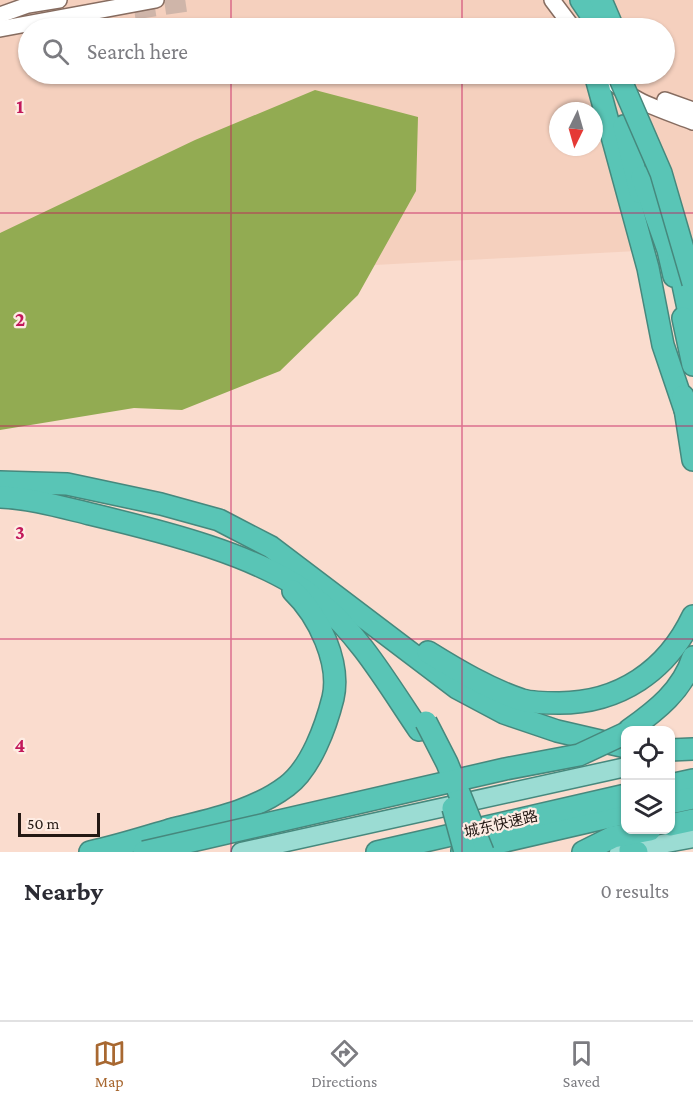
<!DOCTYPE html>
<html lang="en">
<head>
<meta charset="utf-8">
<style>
  :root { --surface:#fff; --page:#f2f2f3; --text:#2b2b33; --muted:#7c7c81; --line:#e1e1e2; --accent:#a86831 }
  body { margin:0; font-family:"Crimson Pro","Noto Sans SC",serif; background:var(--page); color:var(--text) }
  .controls { position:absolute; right:18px; bottom:18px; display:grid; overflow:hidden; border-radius:12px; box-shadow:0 2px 4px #0004 }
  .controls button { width:54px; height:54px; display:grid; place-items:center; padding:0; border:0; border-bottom:2px solid var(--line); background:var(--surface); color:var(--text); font:30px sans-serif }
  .compass { position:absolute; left:549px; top:102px; width:54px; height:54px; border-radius:50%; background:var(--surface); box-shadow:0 2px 4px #0004; rotate:185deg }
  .scale { position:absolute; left:18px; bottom:15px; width:82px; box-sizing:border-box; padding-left:6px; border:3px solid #231813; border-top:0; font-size:16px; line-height:21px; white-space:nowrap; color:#231813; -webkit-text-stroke:4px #feece3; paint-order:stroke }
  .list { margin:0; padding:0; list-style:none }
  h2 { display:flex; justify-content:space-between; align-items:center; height:78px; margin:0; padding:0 24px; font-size:26px }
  h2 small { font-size:20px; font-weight:400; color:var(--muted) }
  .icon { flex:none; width:33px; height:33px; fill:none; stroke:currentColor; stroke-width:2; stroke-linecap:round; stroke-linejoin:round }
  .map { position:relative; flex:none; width:693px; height:852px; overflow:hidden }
  .search { position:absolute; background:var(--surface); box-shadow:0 2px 4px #0004; left:18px; right:18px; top:18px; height:66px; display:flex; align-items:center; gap:15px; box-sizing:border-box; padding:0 21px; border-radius:33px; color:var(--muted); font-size:22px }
  .sheet { height:168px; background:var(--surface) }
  nav { display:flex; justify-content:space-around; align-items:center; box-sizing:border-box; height:84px; border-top:2px solid var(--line); background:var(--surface); font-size:16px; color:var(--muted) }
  nav a { display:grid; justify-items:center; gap:3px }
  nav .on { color:var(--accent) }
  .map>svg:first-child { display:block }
  .built { fill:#f5d0be; fill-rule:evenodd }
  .forest { fill:#92ab52 }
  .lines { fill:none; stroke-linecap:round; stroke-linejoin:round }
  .highway-tunnel { stroke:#cfb5a9; stroke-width:21; stroke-dasharray:21 10; stroke-linecap:butt }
  .minor-casing { stroke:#866c60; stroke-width:18 }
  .major-casing { stroke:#46887d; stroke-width:21 }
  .highway-casing { stroke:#46887d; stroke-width:24 }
  .minor { stroke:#fff; stroke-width:15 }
  .major { stroke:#9bdcd3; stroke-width:18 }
  .highway { stroke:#59c5b6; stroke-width:21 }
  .highway-bridge-casing { stroke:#46887d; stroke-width:24; stroke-linecap:butt }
  .highway-bridge { stroke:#59c5b6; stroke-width:21 }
  .grid { fill:none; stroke:#c2185b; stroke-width:1.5; stroke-opacity:0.55 }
  .labels { text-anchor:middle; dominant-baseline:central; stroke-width:4.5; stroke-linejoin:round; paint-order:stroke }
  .street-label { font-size:15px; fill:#231813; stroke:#feece3 }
  .grid-label { font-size:20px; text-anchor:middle; font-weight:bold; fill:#c2185b; stroke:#feece3; stroke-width:4.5; stroke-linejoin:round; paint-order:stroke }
</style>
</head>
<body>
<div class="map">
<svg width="693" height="852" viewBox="0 0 693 852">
  <rect width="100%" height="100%" fill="#fadcce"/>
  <path class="built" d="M0,0h693v248l-693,37zM28,28h636v46h-636zM558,111h36v36h-36z"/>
  <path class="forest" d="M315,90l103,27 -2,74 -58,104 -78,76 -98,39 -48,-2 -134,22v-197l195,-93z"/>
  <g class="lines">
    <path class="highway-tunnel" d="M134,9l60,-9"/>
    <defs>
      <g id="minor">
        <path d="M552,0l21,28"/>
        <path d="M0,15l28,-10 31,-5"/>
        <path d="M0,29l156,-29"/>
        <path d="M605,74c21,26 57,36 88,48"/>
        <path d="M665,100l28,10"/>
      </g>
      <g id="major">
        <path d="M241,852l385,-85"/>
        <path d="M619,852l74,-14"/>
      </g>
      <g id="highway">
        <path d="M581,0l19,28"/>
        <path d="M601,0l12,28"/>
        <path d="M595,74l53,194 15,77 22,65"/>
        <path d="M624,126l16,66"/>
        <path d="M642,177l26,73 6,26"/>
        <path d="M678,261l15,71"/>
        <path d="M683,318l10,47"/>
        <path d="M683,396l10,64"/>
        <path d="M0,482l67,2 94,20 58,16 52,27 186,141 47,25 53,18 69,16"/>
        <path d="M0,497c30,1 61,10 90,17 67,16 176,42 228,87 42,34 71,85 101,129"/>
        <path d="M428,652c29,18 61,37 94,48 11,3 25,3 37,3 60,0 108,-32 134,-87"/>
        <path d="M629,730c27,-19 54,-40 64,-73"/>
        <path d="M670,750l23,-1"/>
        <path d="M670,785l23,-5"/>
        <path d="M670,803l23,-5"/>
        <path d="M670,825l23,-5"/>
        <path d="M630,850l7,2"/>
        <path d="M462,851l164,-38"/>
        <path d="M90,852c28,-6 56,-15 83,-23 40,-10 81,-18 114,-43 24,-18 39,-60 46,-88 8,-35 -14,-82 -40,-107"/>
        <path d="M377,852l249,-57"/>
        <path d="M583,852l30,-15 37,-7"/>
      </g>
    </defs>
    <use href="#minor" class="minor-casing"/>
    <use href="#major" class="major-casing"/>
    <use href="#highway" class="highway-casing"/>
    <use href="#minor" class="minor"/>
    <use href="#major" class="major"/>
    <use href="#highway" class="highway"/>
    <defs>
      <g id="highway-bridge">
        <path d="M618,74l43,99 32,110"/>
        <path d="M426,722l21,41 36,89"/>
        <path d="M453,808l12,44"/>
        <path d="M144,852l361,-83 74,-14 47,-22"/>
      </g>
    </defs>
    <use href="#highway-bridge" class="highway-bridge-casing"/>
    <use href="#highway-bridge" class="highway-bridge"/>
  </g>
  <path class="grid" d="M231,0v28M462,0v28M231,74v778M462,74v778M0,213h693M0,426h693M0,639h693"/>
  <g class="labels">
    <g class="street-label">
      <text transform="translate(501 824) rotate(-13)">城东快速路</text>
    </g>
  </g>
  <g class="grid-label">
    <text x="20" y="113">1</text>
    <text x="20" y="326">2</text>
    <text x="20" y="539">3</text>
    <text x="20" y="752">4</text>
  </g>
</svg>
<div class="controls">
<button><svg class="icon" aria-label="locate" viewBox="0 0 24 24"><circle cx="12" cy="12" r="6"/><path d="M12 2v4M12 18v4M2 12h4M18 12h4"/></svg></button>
<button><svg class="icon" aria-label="layers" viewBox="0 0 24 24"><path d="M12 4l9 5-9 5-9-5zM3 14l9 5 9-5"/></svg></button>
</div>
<svg class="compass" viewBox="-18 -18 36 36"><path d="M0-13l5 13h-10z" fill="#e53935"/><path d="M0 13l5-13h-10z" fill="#7c7c81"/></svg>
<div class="scale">50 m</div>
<div class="search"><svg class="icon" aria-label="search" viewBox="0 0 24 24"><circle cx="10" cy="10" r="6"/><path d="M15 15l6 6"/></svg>Search here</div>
</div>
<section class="sheet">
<h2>Nearby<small>0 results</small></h2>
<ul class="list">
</ul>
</section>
<nav>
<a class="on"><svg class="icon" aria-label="map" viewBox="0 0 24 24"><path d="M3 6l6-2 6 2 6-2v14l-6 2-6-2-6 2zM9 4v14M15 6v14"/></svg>Map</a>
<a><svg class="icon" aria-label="directions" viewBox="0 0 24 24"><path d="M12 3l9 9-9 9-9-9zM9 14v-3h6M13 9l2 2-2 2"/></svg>Directions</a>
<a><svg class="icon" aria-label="saved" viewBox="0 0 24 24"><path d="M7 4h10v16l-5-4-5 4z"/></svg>Saved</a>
</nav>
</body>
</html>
